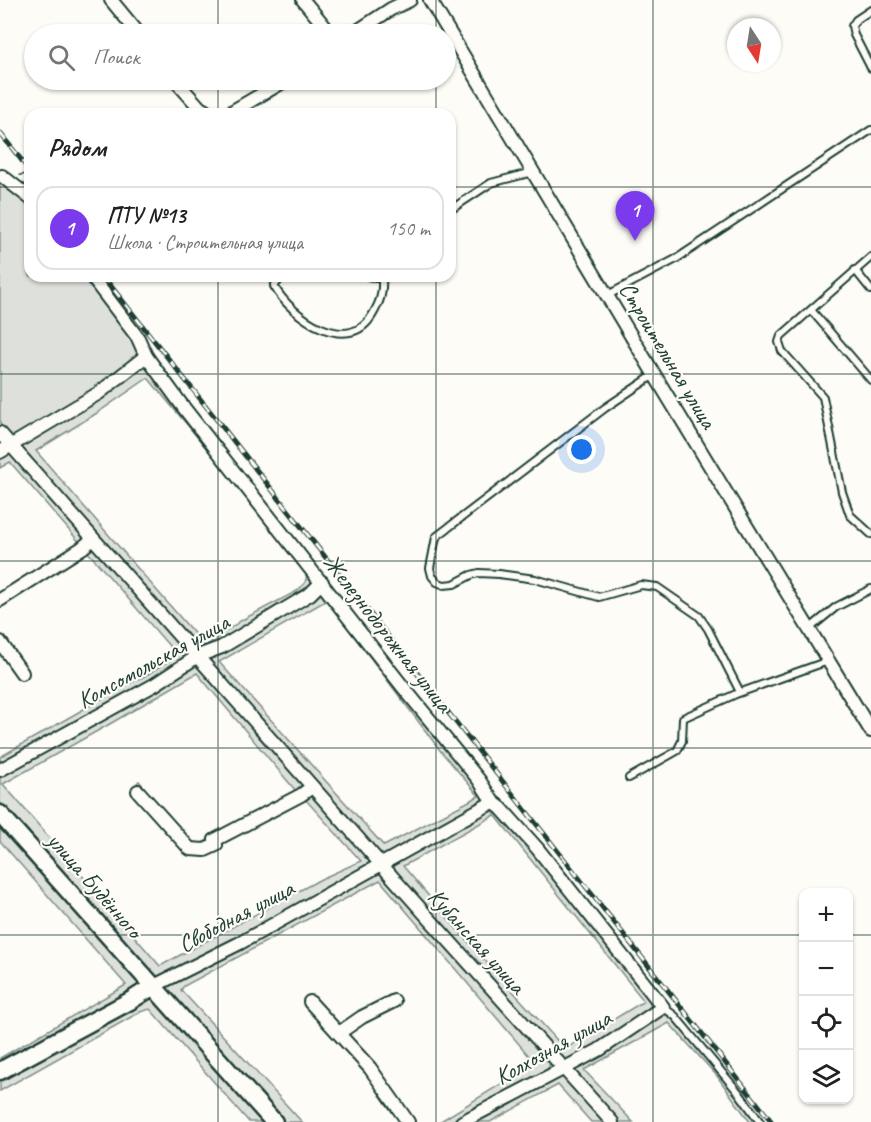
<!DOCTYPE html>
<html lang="ru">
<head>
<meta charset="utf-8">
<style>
  :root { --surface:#fff; --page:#f6f6f6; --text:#222; --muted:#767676; --line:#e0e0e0; --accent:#7c3aed }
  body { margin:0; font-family:Caveat,sans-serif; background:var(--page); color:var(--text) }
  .controls { position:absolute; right:18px; bottom:18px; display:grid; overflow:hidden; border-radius:12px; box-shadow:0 2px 4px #0004 }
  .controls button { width:54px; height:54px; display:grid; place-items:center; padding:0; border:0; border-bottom:2px solid var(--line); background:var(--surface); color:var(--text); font:30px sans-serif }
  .compass { position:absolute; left:727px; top:18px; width:54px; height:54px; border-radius:50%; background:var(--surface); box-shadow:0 2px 4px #0004; rotate:168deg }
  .you { position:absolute; left:582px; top:450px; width:21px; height:21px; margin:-15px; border:4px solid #fff; border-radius:50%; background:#1a73e8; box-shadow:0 0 0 9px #1a73e833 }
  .badge { display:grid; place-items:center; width:39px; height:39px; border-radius:50%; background:var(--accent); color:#fff; font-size:20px; font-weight:700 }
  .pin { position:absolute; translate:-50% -50px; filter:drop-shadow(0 2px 3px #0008) }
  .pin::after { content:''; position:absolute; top:32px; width:21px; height:18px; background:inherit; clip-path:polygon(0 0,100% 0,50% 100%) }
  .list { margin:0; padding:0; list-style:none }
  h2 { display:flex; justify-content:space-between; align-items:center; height:78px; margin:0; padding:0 24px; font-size:26px }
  h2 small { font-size:20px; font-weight:400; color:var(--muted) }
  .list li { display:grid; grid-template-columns:39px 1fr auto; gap:18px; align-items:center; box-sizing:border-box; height:84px; margin:0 12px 12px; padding:0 12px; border:2px solid var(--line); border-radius:18px }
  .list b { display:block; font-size:22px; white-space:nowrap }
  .list p { margin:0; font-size:20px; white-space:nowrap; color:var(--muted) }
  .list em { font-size:20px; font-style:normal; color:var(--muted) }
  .icon { flex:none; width:33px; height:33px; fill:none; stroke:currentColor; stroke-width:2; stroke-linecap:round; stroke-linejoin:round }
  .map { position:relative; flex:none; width:871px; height:1122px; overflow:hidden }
  .search { position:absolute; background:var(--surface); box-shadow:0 2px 4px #0004; left:24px; top:24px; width:432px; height:66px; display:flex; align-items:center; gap:15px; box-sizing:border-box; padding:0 21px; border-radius:33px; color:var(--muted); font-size:22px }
  .panel { position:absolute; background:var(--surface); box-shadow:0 2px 4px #0004; left:24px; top:108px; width:432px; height:174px; border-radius:18px }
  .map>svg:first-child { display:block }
  .green { fill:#dde0db; stroke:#7e8e88; stroke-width:1.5; fill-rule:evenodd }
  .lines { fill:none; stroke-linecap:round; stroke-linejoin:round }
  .lane-casing { stroke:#1f3d34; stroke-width:10 }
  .street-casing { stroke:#1f3d34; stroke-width:16 }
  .secondary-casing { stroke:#1f3d34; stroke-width:21 }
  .path { stroke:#1f3d34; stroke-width:1.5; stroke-dasharray:6 4.5; stroke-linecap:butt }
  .lane { stroke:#fdfcf7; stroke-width:6 }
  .street { stroke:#fdfcf7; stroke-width:12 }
  .secondary { stroke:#fdfcf7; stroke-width:16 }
  .rail-casing { stroke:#1f3d34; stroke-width:5 }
  .rail { stroke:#fdfcf7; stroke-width:3; stroke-dasharray:9; stroke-linecap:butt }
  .grid { fill:none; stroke:#1f3d34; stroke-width:1.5; stroke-opacity:0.55 }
  .labels { text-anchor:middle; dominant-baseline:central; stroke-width:4.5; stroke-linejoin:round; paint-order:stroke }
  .street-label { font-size:24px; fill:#1f3d34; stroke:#fdfcf7 }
</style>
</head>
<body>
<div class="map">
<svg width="871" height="1122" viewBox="0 0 871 1122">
  <rect width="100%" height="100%" fill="#fdfcf7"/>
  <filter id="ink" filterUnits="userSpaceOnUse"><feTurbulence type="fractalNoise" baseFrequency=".0167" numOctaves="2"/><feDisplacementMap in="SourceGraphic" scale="12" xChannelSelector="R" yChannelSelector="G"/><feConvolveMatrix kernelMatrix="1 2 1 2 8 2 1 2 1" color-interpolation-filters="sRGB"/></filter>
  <g filter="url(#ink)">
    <g class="green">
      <path d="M0,180l22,15 8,10v71h58l48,63 5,14 -44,37 -83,51 -14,-17z"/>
      <path d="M146,367l8,5 160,207 -2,6 -11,9 -98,58 -8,-4 -175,-199 3,-6 112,-73zM148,378l92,110 67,87 -2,8 -8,8 -55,29 -37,26 -169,-195 61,-38z"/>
      <path d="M9,452l4,2 171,194 -1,11 -14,12 -169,95v-9l124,-71 21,-10 32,-21 -167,-193 -10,6v-11z"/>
      <path d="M321,588l161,205v8l-5,6 -95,53 -171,-196v-6l5,-6zM327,600l112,149 40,47 -95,50 -165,-184z"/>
      <path d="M196,662l4,2 107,123 -49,30 -55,30 -6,1 -7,-4 -53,-61 2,-2 21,27 37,38 99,-55 -99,-118 -89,52 -105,59 157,182 161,-87 40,-18 -57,-63 10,-3 7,7 52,61 -141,78 -72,36h-7l-153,-175v-27l167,-93z"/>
      <path d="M491,806l10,5 149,188v10l-56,39 -30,14 -178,-198zM495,815l149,186 -79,48 -102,-113 -60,-70z"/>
      <path d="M0,821l144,164 -144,82v-9l126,-73 -126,-144z"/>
      <path d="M379,870l171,192 -1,5 -7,7 -92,48h-11l96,-59 -155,-183 -196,106 -3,4 121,132h-20l-115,-130 1,-7z"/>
      <path d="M146,996l8,1 114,125h-19l-99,-113 -10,3 -140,79v-14z"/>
      <path d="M660,1012c27,10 78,85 98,110h-8l-33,-46 -48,-53 -85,47 49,52h-16l-43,-48 -1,-6z"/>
      <path d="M562,1075l44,47h-15l-33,-37 -68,37h-21z"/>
    </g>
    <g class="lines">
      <defs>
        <g id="lane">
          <path d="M871,10l-15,10 -4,6 2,9 17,33"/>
          <path d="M450,210l41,-27 42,-11"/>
          <path d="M871,257l-90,79 -2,6 3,9 41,46 19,95 8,23 21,19"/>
          <path d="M855,270l16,20"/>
          <path d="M283,276l-9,10c17,31 75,71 99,28 7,-12 10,-21 9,-35"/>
          <path d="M368,276l14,3 6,-3"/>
          <path d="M608,295l68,-36 195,-129"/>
          <path d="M811,310l60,70"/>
          <path d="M654,375l-49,33 -169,129 -6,31 2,8 5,6 7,3 10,-1 17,-9 8,-2 20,1 36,5 64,18 42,-12 16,2 42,29 9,13 32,63"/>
          <path d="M809,629l27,-22 35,-18"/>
          <path d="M629,778l48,-27 5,-10 1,-23 53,-24 92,-33"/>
          <path d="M663,1007l12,9 64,77 21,29"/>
        </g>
        <g id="street">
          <path d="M111,0l28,34"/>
          <path d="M303,0l28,34"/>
          <path d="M430,0l224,374 217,357"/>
          <path d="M353,34l38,-25 19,-9"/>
          <path d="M175,80l25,28 11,6"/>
          <path d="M228,114l58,-34"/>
          <path d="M2,176l28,22"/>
          <path d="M91,276l47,62 8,18 38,52 219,279 76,93 14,22 8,6 36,40 126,159 -64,43 -137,72"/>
          <path d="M0,433l425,481 187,208"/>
          <path d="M0,452l99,-59 47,-37"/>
          <path d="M0,600l82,-52 11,-9"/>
          <path d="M0,642l22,31"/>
          <path d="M0,770l154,-85 44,-29 24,-9 88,-53 12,-12"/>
          <path d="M138,791l52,58 15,1 11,-5 -1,-5 86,-45 11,-8"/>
          <path d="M152,987l88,-44 253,-141"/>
          <path d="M310,1002l60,66 38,54"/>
          <path d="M339,1033l23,-16 32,-16"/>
        </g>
        <g id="secondary">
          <path d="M0,814l274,308"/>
          <path d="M0,1071l130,-70 22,-14"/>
        </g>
      </defs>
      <use href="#lane" class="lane-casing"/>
      <use href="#street" class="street-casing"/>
      <use href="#secondary" class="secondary-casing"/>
      <path class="path" d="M19,175l11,-1"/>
      <use href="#lane" class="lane"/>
      <use href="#street" class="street"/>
      <use href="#secondary" class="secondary"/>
      <defs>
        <g id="rail">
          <path d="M0,133l30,38"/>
          <path d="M103,276l669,846"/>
        </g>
      </defs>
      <use href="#rail" class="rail-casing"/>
      <use href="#rail" class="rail"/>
    </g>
  </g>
  <path class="grid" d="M218,0v34M436,0v34M653,0v1122M218,80v34M436,80v34M0,187h30M450,187h421M218,276v846M436,276v846M0,374h871M0,561h871M0,748h871M0,935h804M848,935h23"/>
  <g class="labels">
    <g class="street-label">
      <text transform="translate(668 355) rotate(59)">Строительная улица</text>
      <text transform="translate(388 633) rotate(52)">Железнодорожная улица</text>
      <text transform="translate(153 661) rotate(-29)">Комсомольская улица</text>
      <text transform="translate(95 885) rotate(49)">улица Будённого</text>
      <text transform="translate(236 916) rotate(-28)">Свободная улица</text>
      <text transform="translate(477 941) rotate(48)">Кубанская улица</text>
      <text transform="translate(553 1047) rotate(-29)">Колхозная улица</text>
    </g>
  </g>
</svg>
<div class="controls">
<button>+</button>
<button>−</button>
<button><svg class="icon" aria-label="locate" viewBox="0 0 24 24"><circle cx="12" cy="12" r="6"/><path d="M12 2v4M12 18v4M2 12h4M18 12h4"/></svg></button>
<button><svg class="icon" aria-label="layers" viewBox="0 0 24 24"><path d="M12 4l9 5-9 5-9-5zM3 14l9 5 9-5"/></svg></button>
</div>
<svg class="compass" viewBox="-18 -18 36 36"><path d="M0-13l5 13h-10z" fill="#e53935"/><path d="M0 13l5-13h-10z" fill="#767676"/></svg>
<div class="you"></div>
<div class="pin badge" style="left:635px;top:241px">1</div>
<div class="search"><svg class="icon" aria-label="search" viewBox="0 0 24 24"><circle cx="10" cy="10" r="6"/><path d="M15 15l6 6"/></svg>Поиск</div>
<section class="panel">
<h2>Рядом<small></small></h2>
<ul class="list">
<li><span class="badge">1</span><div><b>ПТУ №13</b><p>Школа · Строительная улица</p></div><em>150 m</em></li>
</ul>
</section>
</div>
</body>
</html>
